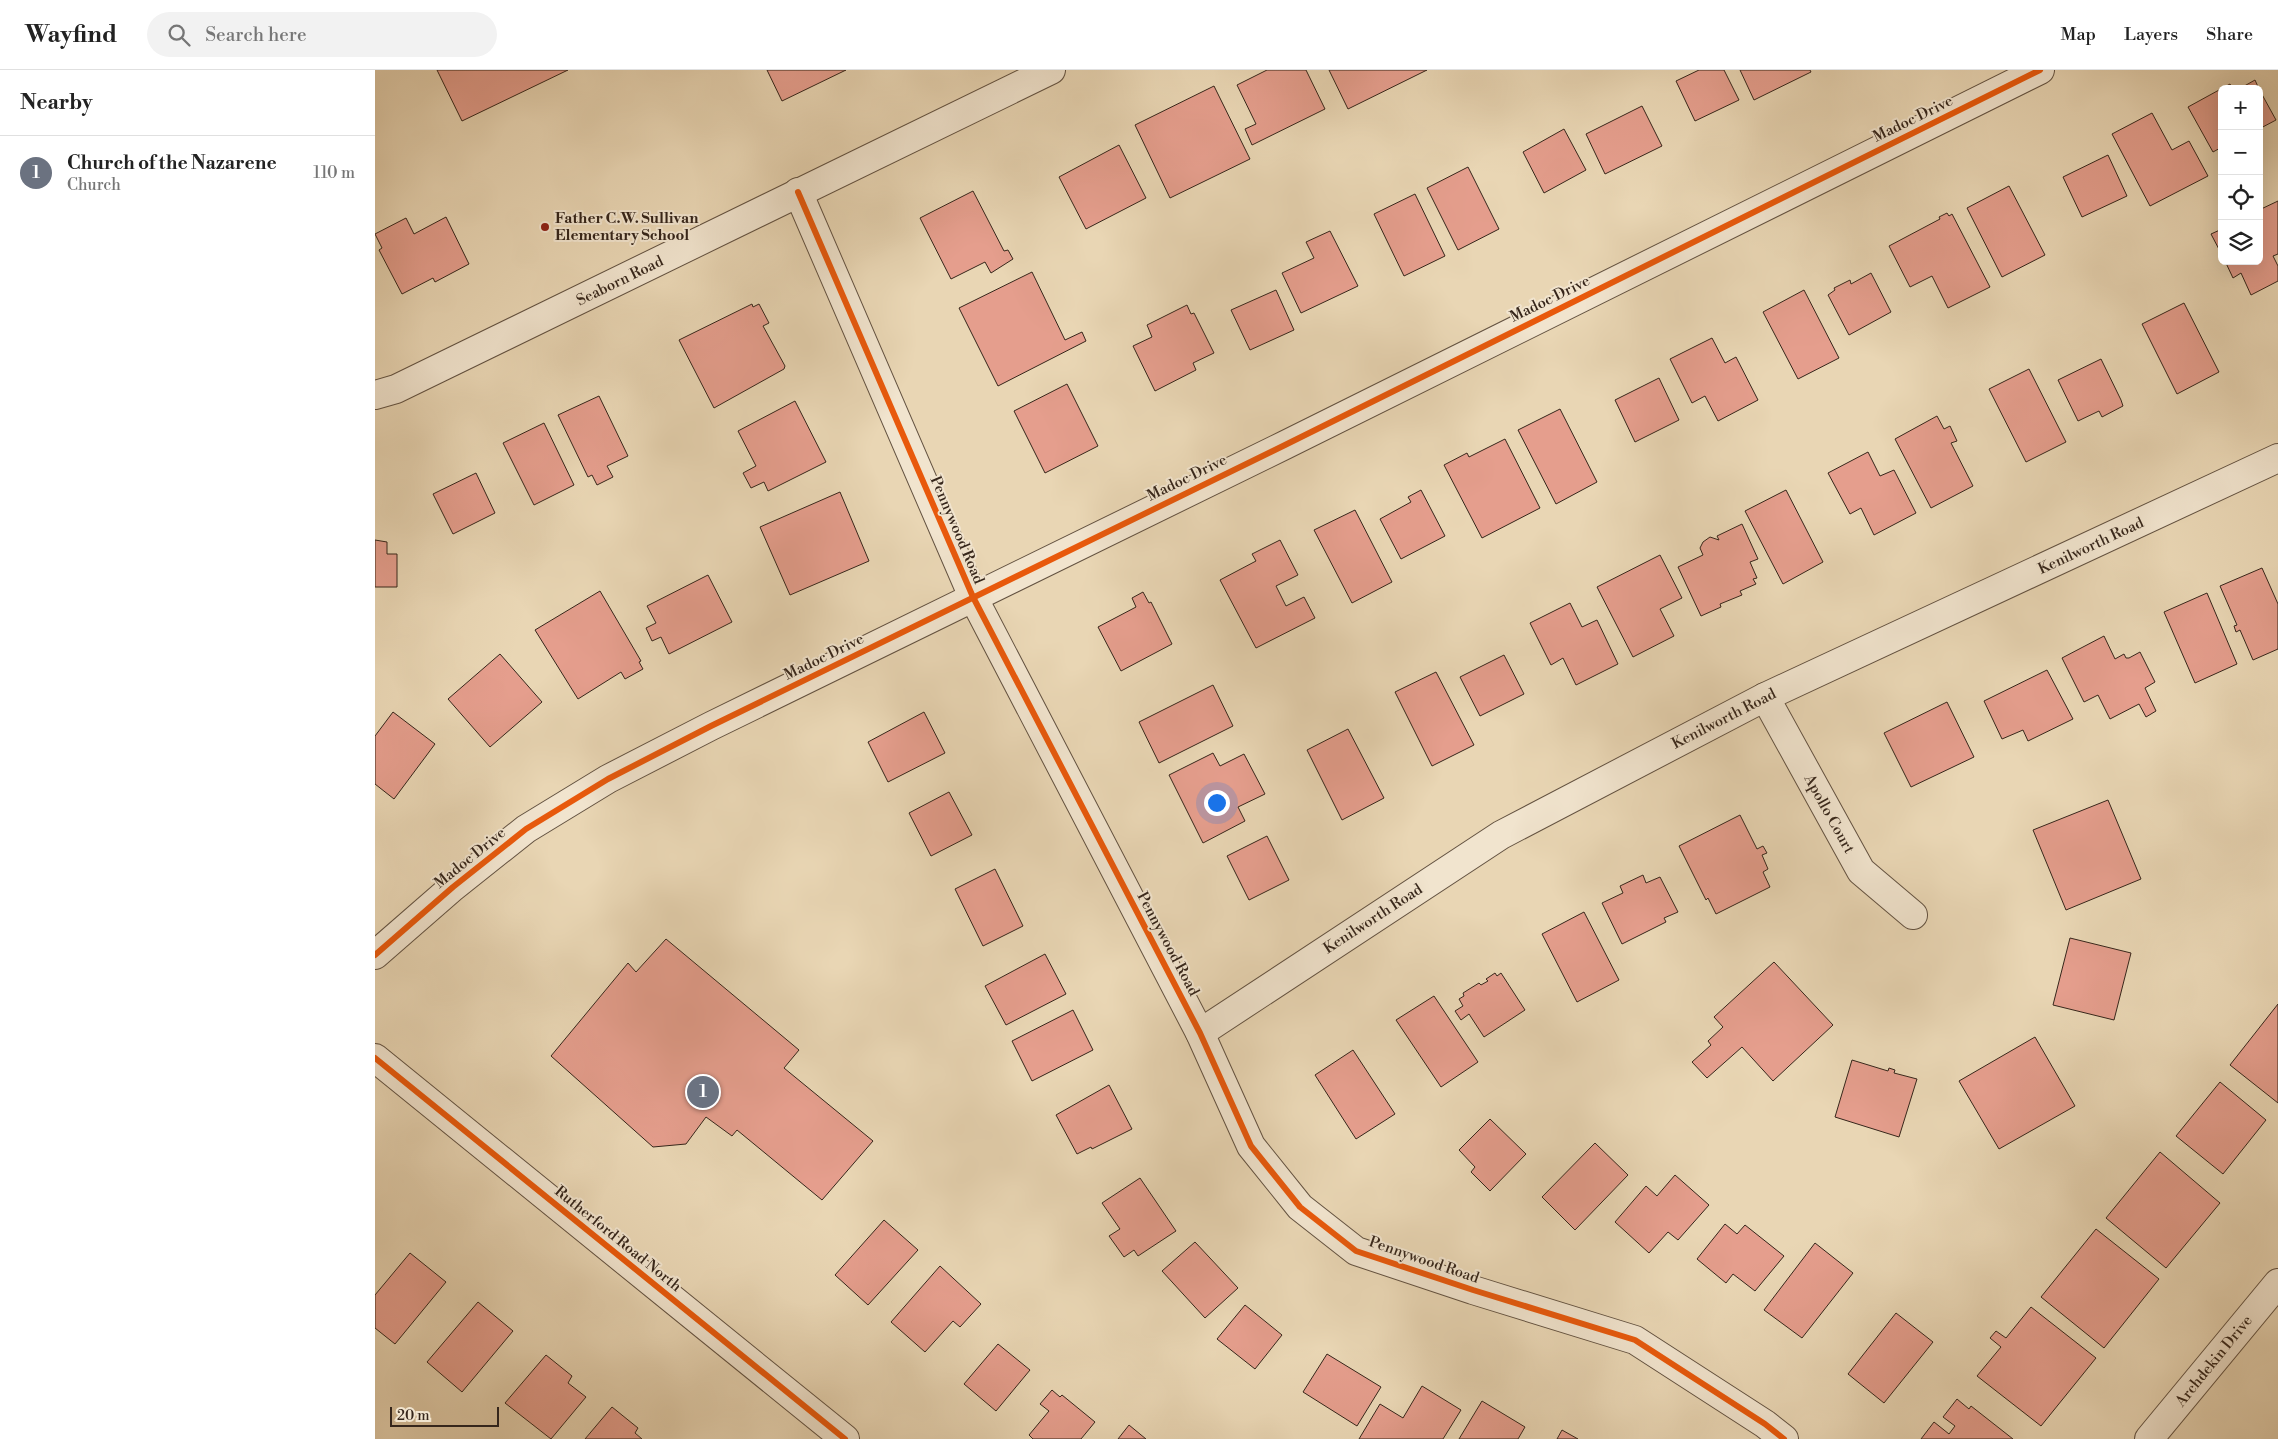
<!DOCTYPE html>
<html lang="en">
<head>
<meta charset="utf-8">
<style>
  :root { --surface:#fff; --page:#f2f2f2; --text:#222; --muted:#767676; --line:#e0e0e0; --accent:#111827 }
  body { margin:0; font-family:"Libre Bodoni",serif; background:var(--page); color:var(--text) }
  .controls { position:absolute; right:15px; top:15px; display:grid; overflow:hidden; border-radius:8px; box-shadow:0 5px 20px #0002 }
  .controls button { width:45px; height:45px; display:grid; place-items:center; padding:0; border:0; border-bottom:1px solid var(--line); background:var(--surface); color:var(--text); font:25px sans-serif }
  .scale { position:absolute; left:15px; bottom:12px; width:109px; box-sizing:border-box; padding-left:5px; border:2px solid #36261b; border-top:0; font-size:14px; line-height:18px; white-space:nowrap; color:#36261b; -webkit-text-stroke:4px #f1e4ce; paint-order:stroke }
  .you { position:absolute; left:841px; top:732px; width:18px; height:18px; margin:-12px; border:4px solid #fff; border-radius:50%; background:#1a73e8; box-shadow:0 0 0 8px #1a73e833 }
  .badge { display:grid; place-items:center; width:32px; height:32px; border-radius:50%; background:var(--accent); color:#fff; font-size:16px; font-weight:700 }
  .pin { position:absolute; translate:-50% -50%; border:2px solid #fff; box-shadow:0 1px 5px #0006 }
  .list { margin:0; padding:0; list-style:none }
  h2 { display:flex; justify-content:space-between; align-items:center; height:65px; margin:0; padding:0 20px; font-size:21px }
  h2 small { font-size:16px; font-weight:400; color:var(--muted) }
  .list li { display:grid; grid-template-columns:32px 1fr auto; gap:15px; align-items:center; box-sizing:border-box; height:75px; padding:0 20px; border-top:1px solid var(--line) }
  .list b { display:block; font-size:19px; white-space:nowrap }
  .list p { margin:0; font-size:16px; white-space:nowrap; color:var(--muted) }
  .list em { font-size:16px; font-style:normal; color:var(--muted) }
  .icon { flex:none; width:28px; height:28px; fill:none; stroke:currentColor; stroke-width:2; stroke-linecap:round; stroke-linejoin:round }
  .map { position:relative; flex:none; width:1903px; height:1369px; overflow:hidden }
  header { display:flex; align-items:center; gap:30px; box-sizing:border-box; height:70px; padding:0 25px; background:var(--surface); border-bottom:1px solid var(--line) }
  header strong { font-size:24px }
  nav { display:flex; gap:28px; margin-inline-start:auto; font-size:18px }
  .search { width:350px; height:45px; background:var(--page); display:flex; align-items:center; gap:12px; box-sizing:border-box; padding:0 18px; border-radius:28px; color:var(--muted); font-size:19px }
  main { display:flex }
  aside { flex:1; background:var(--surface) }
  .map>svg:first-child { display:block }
  .building { fill:#e59e8d; stroke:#36261b }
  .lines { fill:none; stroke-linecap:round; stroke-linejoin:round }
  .minor-casing { stroke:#635241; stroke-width:30 }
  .tertiary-casing { stroke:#635241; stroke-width:30 }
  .minor { stroke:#f1e4ce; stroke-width:28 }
  .tertiary { stroke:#f1e4ce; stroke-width:28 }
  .cycleway-casing { stroke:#f1e4ce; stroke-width:9 }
  .cycleway { stroke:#e8590c; stroke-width:6 }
  .poi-dot { fill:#8f2418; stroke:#f1e4ce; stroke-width:2 }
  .labels { text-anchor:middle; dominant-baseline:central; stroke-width:4; stroke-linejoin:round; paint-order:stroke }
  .street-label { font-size:15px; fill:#36261b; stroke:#f1e4ce }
  .poi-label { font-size:15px; font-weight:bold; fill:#36261b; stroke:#f1e4ce; text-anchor:start }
</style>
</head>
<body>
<header>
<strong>Wayfind</strong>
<div class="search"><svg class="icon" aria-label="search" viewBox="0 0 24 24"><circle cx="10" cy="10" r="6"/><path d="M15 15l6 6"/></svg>Search here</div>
<nav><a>Map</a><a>Layers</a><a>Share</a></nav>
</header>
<main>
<aside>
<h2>Nearby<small></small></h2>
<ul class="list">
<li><span class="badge" style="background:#6b7280">1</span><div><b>Church of the Nazarene</b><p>Church</p></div><em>110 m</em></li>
</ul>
</aside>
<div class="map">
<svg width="1903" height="1369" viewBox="0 0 1903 1369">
  <rect width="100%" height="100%" fill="#e9d6b4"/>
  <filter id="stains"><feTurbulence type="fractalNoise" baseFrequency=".004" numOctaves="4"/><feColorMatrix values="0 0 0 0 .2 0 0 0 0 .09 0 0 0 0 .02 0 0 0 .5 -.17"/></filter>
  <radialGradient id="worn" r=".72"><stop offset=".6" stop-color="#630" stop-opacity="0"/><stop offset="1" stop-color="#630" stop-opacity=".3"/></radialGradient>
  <g class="building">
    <path d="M62,0h131l-106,51z"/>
    <path d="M392,0h79l-64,31z"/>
    <path d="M892,0h39l19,39 -73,36 -7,-16 11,-5 -19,-39z"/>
    <path d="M954,0h98l-79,39z"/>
    <path d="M1324,0h25l15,30 -44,21 -19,-40z"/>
    <path d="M1365,0h70l1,2 -57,28z"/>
    <path d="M1880,10l4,9h-20z"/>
    <path d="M1855,14l3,5h-11v58l-9,5 -25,-45z"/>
    <path d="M839,16l36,73 -80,39 -35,-73z"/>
    <path d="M1884,19l17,31 -17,9z"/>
    <path d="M1267,36l20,40 -57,28 -19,-40z"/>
    <path d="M1777,43l20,37 17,-9 19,35 -58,30 -38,-72z"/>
    <path d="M1189,59l22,41 -42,23 -21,-41z"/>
    <path d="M744,75l27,53 -60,31 -27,-52z"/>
    <path d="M1733,85l19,41 -45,21 -19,-40z"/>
    <path d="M1093,97l31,62 -41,21 -31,-62z"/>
    <path d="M1634,116l36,69 -43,22 -35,-69z"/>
    <path d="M598,121l31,60 4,-1 5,9 -22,14 -6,-11 -34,17 -31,-61z"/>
    <path d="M1040,124l30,62 -41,20 -30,-62z"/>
    <path d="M1903,131v53l-5,2 5,10v15l-27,14 -10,-22 -8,5 -8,-17h34v-51z"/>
    <path d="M1572,143l2,3 3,-2 38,73 -42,21 -16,-32 -22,11 -21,-41 51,-27 -1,-2z"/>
    <path d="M71,147l23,47 -34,18 -2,-4 -31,16 -23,-44 3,-2 -7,-14 31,-16 8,16z"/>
    <path d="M1847,159v26l-11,-21z"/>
    <path d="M955,161l28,55 -57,27 -19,-40 32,-15 -8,-16z"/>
    <path d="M657,202l33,68 17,-8 4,9 -88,45 -39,-78z"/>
    <path d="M1496,203l20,39 -42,23 -21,-40 7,-5 -1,-2 16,-8 1,4z"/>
    <path d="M901,220l18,40 -44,20 -19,-40z"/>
    <path d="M1429,220l35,68 -41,21 -35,-67z"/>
    <path d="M1809,233l35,69 -42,22 -35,-70z"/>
    <path d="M377,234l1,3 6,-3 10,19 -6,3 22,40 -1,3 -70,39 -35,-68z"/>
    <path d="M812,235l4,9 3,-1 20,40 -21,10 3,7 -41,21 -22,-45 19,-9 -5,-12z"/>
    <path d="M1337,268l13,25 11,-6 22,43 -40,21 -13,-25 -13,7 -22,-44z"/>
    <path d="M1726,289l20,41 2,6 -21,11 -3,-6 -21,10 -20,-41z"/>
    <path d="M1654,299l37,73 -40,20 -37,-73z"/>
    <path d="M1284,308l20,42 -44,22 -20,-42z"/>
    <path d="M692,314l31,62 -53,27 -31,-62z"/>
    <path d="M224,326l29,60 -21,10 6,11 -16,8 -5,-10 -4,2 -30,-62z"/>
    <path d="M420,331l31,61 -58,29 -4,-9 -13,6 -8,-15 13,-7 -18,-35z"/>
    <path d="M1185,339l37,73 -41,22 -38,-74z"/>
    <path d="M1562,346l7,13 6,-3 7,15 -6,2 22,43 -42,22 -36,-69z"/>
    <path d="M169,353l30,62 -40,20 -31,-62z"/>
    <path d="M1130,369l35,69 -58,30 -38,-73 23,-12 2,4z"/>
    <path d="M1493,382l12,24 14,-6 22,43 -42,22 -13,-27 -11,6 -22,-41z"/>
    <path d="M101,403l19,40 -42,21 -20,-40z"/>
    <path d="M1046,420l24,46 -44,23 -21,-40 31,-17 -3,-5z"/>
    <path d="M1411,420l37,72 -40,22 -38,-73z"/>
    <path d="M465,422l29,69 -79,34 -30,-68z"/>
    <path d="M980,440l37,72 -40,21 -38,-73z"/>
    <path d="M1367,454l16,35 -8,3 7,16 -4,1 3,5 -16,7 2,4 -22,9 1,3 -20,9 -23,-49 25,-12 -3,-7 3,-6 7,-5 9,3 -2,-4z"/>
    <path d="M0,470l12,2v12h10v33h-22z"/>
    <path d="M905,470l18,35 -22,11 10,20 18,-9 11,21 -59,30 -36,-68 36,-19 -4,-7z"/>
    <path d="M1285,485l22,43 -22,11 14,27 -41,21 -36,-70z"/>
    <path d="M1887,498l16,36v45l-25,11 -13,-30 -4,2 -2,-6 3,-1 -17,-39z"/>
    <path d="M333,505l24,47 -63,32 -8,-17 -9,4 -6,-13 10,-5 -9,-17z"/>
    <path d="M225,521l41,70 -2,1 4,7 -18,10 -4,-7 -43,27 -43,-69z"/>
    <path d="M768,522l6,11 2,-1 21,42 -51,27 -23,-44 38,-20 -4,-9z"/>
    <path d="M1832,523l30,71 -42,19 -31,-71z"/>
    <path d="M1195,533l12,24 15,-7 21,44 -42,21 -13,-27 -12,7 -21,-42z"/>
    <path d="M1729,566l11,23 9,-5 2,4h3l11,-6 15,30 -10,6 11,23 -10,6 -7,-13 -29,15 -12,-24 -14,7 -22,-44z"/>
    <path d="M125,584l42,48 -52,45 -42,-48z"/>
    <path d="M1129,585l20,39 -44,22 -20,-39z"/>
    <path d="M1672,600l26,49 -45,22 -5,-11 -21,9 -18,-38z"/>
    <path d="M1061,602l38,73 -42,21 -37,-74z"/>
    <path d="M838,615l20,41 -74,37 -20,-41z"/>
    <path d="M1572,632l27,55 -63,30 -27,-54z"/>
    <path d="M18,642l42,32 -41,55 -19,-15v-48z"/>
    <path d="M549,642l21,41 -57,29 -20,-40z"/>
    <path d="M973,659l36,69 -42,22 -35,-70z"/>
    <path d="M838,683l7,13 24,-12 21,40 -27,13 7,14 -42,22 -34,-68z"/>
    <path d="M574,722l23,43 -41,21 -22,-43z"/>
    <path d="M1733,730l33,79 -75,31 -33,-80z"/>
    <path d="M1365,745l17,34 6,-3 4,7 -5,2 6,14 -5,3 7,15 -54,27 -8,-16 -2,2 -27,-54z"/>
    <path d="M892,766l22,44 -40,20 -22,-44z"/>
    <path d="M620,799l28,57 -40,20 -28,-57z"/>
    <path d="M1268,805l3,8 14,-6 18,35 -14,6 2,4 -44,22 -20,-41 21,-10 -3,-7z"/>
    <path d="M1209,842l35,68 -42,22 -35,-68z"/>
    <path d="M1695,868l61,15 -17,67 -61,-15z"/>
    <path d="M291,869l133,111 -15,18 89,73 -51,59 -85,-70 -5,6 -26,-19 -20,27 -33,3 -102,-91 77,-93 8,9z"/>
    <path d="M670,884l21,40 -60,31 -21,-39z"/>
    <path d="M1399,892l59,63 -60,56 -31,-34 -35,31 -15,-16 19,-17 -3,-4 15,-14 -9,-10z"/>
    <path d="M1120,903l2,3 4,-3 24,37 -41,27 -15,-23 -8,6 -6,-9 8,-5 -4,-7 5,-3 -1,-3 16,-10 2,2 7,-4 -2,-2z"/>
    <path d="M1059,926l44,66 -37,25 -45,-67z"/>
    <path d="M1903,934v99l-48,-38z"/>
    <path d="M698,940l20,40 -61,31 -20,-40z"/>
    <path d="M1660,967l40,69 -76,43 -40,-68z"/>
    <path d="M978,980l42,64 -39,25 -41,-64z"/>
    <path d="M1477,990l36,11 1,-3 6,2 -1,3 23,6 -18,58 -64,-20z"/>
    <path d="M1845,1012l46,38 -43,54 -47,-38z"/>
    <path d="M734,1015l23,44 -40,20 -1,-2 -14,7 -21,-39z"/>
    <path d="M1115,1049l36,35 -36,37 -19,-19 4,-5 -16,-17z"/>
    <path d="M1220,1073l33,32 -53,55 -33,-33z"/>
    <path d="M1785,1082l60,51 -54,65 -60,-50z"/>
    <path d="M1300,1105l34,30 -31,35 -10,-8 -19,21 -34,-31 31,-36 11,10z"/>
    <path d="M765,1108l36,53 -38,25 -4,-6 -10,7 -15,-21 11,-7 -18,-26z"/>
    <path d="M509,1150l34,30 -50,55 -33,-30z"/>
    <path d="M1350,1154l12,10 8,-9 39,31 -29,35 -22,-17 -7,9 -29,-24z"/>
    <path d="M1721,1159l63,50 -55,69 -63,-51z"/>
    <path d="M820,1172l43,46 -33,30 -43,-47z"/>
    <path d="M1440,1173l38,30 -51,65 -38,-28z"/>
    <path d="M35,1183l36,29 -51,62 -20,-16v-33z"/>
    <path d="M565,1196l41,38 -21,23 -7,-6 -28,31 -34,-30z"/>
    <path d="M103,1232l35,29 -51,61 -35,-30z"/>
    <path d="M870,1235l37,30 -27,34 -38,-30z"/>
    <path d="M1656,1237l65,51 -55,68 -64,-50 24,-29 -11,-9 6,-7 10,7z"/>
    <path d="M1521,1243l37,29 -49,61 -36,-29z"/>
    <path d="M623,1274l32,26 -34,41 -32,-27z"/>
    <path d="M952,1284l54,33 -24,39 -54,-34z"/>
    <path d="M171,1285l26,21 -4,7 18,14 -35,42 -46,-36z"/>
    <path d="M1047,1316l39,24 -18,29h-84l21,-35 23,14z"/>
    <path d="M677,1320l8,7 2,-2 33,27 -14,17h-48l-4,-4 20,-24 -9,-7z"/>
    <path d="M1582,1329l12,10 2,-3 42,33h-92l13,-17 15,12 6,-8 -12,-9z"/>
    <path d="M1107,1331l43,26 -7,12h-59z"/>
    <path d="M237,1337l26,21 -3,5 7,6h-57z"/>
    <path d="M754,1355l17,14h-28z"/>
    <path d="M1187,1360l16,9h-21z"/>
  </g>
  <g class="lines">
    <defs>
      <g id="minor">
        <path d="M423,122l175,405 227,436 51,113 49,61 56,44 117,39 162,50 130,84 19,15"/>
        <path d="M0,325l21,-6c219,-105 436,-214 655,-319"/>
        <path d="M1390,627l96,174 52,44"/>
        <path d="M0,885l78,-68 73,-58 82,-50 103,-53 574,-281 755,-375"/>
        <path d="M825,963l301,-198 264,-138 513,-239"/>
        <path d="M1774,1369l129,-156"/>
      </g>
      <path id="tertiary" d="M0,988l470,381"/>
    </defs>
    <use href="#minor" class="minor-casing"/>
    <use href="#tertiary" class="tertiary-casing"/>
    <use href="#minor" class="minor"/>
    <use href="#tertiary" class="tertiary"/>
    <defs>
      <g id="cycleway">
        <path d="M423,122l175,405 227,436 51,113 49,61 56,44 117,39 162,50 130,84 19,15"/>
        <path d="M0,885l78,-68 73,-58 82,-50 103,-53 574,-281 755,-375"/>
        <path d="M0,988l470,381"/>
      </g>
    </defs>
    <use href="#cycleway" class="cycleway-casing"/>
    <use href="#cycleway" class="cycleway"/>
  </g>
  <circle class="poi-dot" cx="170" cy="157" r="5"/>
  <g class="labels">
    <g class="street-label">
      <text transform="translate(1538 49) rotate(-26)">Madoc Drive</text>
      <text transform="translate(245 211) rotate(-26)">Seaborn Road</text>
      <text transform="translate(1175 229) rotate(-26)">Madoc Drive</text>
      <text transform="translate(812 408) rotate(-26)">Madoc Drive</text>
      <text transform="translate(582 460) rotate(67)">Pennywood Road</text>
      <text transform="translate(1716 476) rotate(-25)">Kenilworth Road</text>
      <text transform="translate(449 587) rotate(-26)">Madoc Drive</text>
      <text transform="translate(1349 649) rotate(-27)">Kenilworth Road</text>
      <text transform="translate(1454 744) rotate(61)">Apollo Court</text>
      <text transform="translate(95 788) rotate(-39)">Madoc Drive</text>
      <text transform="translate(998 849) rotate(-33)">Kenilworth Road</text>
      <text transform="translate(793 874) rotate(62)">Pennywood Road</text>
      <text transform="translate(243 1169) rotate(39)">Rutherford Road North</text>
      <text transform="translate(1049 1190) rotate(19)">Pennywood Road</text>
      <text transform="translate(1839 1291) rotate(-51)">Archdekin Drive</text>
    </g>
    <g class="poi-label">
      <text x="180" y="148">Father C.W. Sullivan<tspan x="180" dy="17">Elementary School</tspan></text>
    </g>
  </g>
  <rect width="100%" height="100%" filter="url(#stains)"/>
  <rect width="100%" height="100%" fill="url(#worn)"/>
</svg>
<div class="controls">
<button>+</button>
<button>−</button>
<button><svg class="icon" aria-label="locate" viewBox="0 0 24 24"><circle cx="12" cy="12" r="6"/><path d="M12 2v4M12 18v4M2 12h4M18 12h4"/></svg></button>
<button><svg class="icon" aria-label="layers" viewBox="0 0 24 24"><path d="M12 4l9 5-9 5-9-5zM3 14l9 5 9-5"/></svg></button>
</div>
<div class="scale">20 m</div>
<div class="you"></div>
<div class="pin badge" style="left:328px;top:1022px;background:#6b7280">1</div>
</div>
</main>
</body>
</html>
